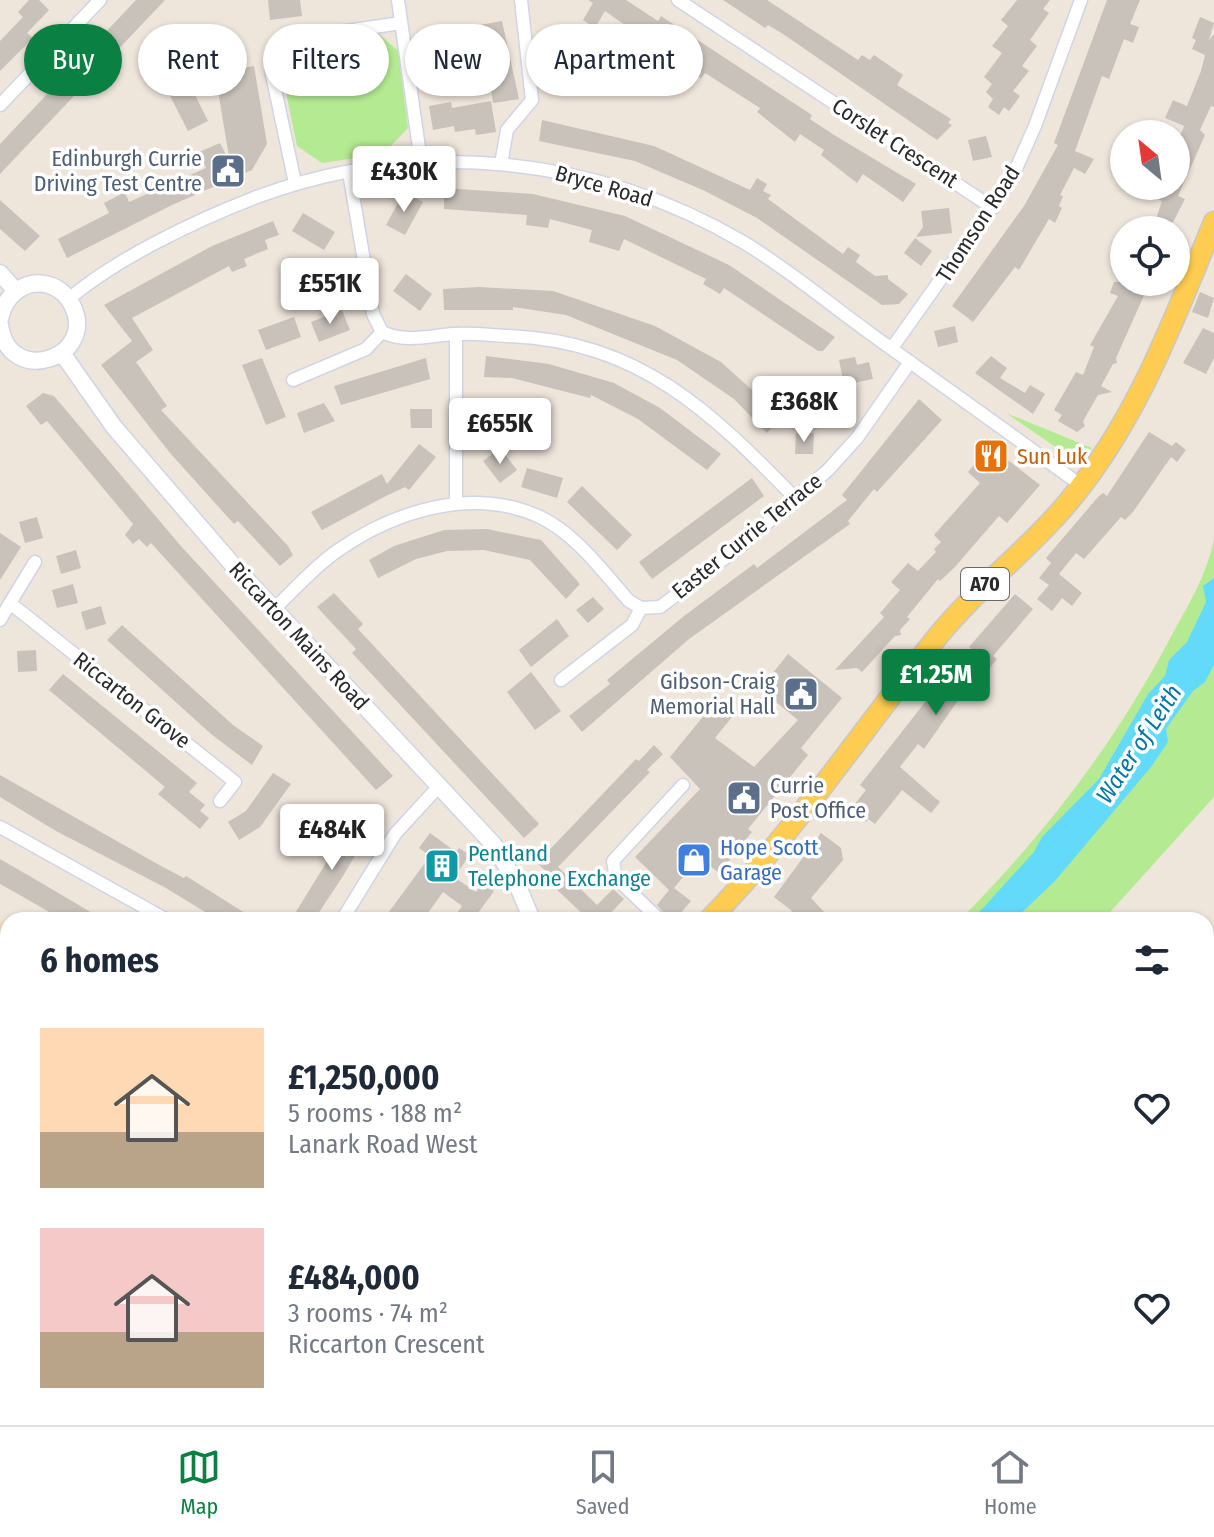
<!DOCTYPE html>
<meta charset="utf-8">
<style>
body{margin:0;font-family:"Fira Sans Condensed",sans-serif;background:#f2f2f3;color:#1f2937;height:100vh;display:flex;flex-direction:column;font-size:30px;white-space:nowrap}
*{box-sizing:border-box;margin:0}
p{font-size:26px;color:#747a83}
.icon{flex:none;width:44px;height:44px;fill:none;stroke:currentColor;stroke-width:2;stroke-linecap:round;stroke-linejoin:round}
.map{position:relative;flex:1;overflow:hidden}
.side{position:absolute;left:0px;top:912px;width:1214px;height:514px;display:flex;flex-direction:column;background:#fff;border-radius:24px 24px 0 0;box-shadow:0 2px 6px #0004}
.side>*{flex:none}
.top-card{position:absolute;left:24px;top:24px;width:800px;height:72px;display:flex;gap:16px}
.needle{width:52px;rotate:331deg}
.controls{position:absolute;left:1110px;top:120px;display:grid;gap:16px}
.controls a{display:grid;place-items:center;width:80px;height:80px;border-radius:50%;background:#fff;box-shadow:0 2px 6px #0004;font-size:40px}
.price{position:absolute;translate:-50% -68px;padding:0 18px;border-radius:8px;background:#fff;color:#222;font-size:26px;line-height:52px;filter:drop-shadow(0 2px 4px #0008)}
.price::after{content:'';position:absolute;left:50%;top:48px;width:24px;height:18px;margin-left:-12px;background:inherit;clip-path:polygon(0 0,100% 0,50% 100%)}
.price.selected{background:#0b8043;color:#fff}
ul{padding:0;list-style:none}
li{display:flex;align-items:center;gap:24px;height:200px;padding:0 40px}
li span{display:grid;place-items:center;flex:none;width:224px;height:160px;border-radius:0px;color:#555}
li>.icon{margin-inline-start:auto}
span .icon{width:96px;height:96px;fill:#fffc;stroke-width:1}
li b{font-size:34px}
h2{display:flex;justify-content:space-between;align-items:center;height:96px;padding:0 40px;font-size:34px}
.tag{padding:0 28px;border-radius:36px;background:#fff;box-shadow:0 2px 6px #0004;font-size:28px;line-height:72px}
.tag.selected{background:#0b8043;color:#fff}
.menu{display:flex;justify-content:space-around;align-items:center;height:112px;border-top:2px solid #e0e1e3;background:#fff;font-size:22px;color:#747a83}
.menu a{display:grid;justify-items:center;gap:4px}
.menu .selected{color:#0b8043}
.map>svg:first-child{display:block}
.education{fill:#f1e2c9}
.green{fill:#b4ea92}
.cemetery{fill:#c7d9b1}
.water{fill:#64dafa}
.building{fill:#c9c2bb}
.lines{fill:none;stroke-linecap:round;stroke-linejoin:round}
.minor-casing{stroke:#d0d5e5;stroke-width:15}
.tertiary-casing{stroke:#d0d5e5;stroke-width:19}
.primary-casing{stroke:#c8c8c8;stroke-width:23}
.minor{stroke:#fff;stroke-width:12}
.tertiary{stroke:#fff;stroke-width:16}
.primary{stroke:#fdcc50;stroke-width:20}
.labels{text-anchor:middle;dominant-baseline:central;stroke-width:7;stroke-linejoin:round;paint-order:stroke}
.shield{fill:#fff;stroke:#6a6a6a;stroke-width:2}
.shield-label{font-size:20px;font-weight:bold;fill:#2a2a2a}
.street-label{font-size:22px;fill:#2a2a2a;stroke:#fff}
.service-label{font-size:22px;fill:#4e5e75;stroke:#fff;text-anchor:end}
.food-label{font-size:22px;fill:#c56008;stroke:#fff;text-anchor:start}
.shop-label{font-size:22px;fill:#366cbe;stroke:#fff;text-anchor:start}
.culture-label{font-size:22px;fill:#0d838f;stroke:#fff;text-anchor:start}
.water-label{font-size:24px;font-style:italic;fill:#0177a8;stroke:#fff}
</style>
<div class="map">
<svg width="1214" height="1425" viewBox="0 0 1214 1425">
<rect width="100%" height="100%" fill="#eee5db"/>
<path class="education" d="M0,919l8,5v297l-8,-4z"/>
<g class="green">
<path d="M379,34l19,17 10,77 -25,26 -61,9 -25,-17 -15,-73 4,-16 12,-8z"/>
<path d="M1006,413l86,35 -11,11h-8z"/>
<path d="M1214,539v258l-111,123h-143c86,-87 156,-178 213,-287 17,-31 34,-59 41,-94z"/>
<path d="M8,1013v208l-8,-4v-193z"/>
<path d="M419,1418h167l-3,7h-171z"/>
</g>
<path class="cemetery" d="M785,1418h396l15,7h-397z"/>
<path class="water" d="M1214,578v87l-9,17 -12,9 -27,38 2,13 -17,25 -96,114 -41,39h-42l62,-68 8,-15 57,-58 49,-85 17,-18 4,-16 18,-18 19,-40 -3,-16z"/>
<g class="building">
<path d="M29,0h10l10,10 -22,23 6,5 -33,33v-30l23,-24 -5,-5z"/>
<path d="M136,0h29l-165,174v-30z"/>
<path d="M268,0h32l2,16 -32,4z"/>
<path d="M588,0h38l32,21 3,-5 151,99 -2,4 24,16 82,49 -13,18 -40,-28 -6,9 -36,-28 3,-5 -24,-16 -5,8 -38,-30 3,-4 -55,-35 -4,5 -23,-15 4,-6 -23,-15 -9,14 -24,-17 6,-9 -27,-19 -10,17 -12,-8 10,-17z"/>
<path d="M723,0h44l91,60 4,-5 8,5 4,-5 29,20 -6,10 54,34 -3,4 4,2 -15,15 -154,-106 -15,-9 -3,3z"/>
<path d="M1017,0h33l-7,9 6,4 -19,27 7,6 -15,20 7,5 -16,20 7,5 -11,15 -5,-4 -5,8 -11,-8 5,-8 -7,-7 6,-8 -8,-7 18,-24 -10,-7 16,-20 -7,-6z"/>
<path d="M1107,0h33l-10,24 9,3 -6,16 -9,-4 -15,40 -7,-3 -14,39 -13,36 19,8 -9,15 -11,-6 -14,27 3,1 -4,10 3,2 -7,15 -6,-4 -30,51 -4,-3 -42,55 -21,-16 72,-100 34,-61 -4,-2z"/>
<path d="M1200,17l14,6 -5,17 5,-6v73l-3,-1 -11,24 5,5 -27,61 7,3 -15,29 -15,-6 7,-21 -36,-15h50v-40l8,-20 -19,-8 8,-18 14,6 14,-35 4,-16 -13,-6 4,-9 -4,-2z"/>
<path d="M502,21l17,78 -26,4 -6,-39 -6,1 -7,-39z"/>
<path d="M254,66l13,78 -15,26 -80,35 -105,53 -9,-19 51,-26 -5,-10 21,-11 4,10 77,-34 -7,-16 21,-9 10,20 -15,-90z"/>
<path d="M184,73l24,48 -20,10 -24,-47z"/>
<path d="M491,101l5,31 -20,3 -1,-6 -20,3 -1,-6 -21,4 -4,-24 22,-4 1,6z"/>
<path d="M542,120l112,26 96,44 7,-12 10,6 -4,7 8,4 -3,4 75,55 5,-7 12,8 -4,7 19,14 13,-1v4l20,15 -9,10 -17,1 -125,-87 -52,-27 -70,-30 -96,-20z"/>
<path d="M986,136l6,21 -19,4 -5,-21z"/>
<path d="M444,188l89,6 92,22 104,49 106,72 -12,14h-5l-94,-63 -4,6 -17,-10 3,-5 -82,-40 -5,12 -30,-9 3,-12 -42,-11 -2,9 -22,-3 1,-10 -83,-6z"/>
<path d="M404,192l19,10 -18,33 -19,-10z"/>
<path d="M0,200l40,36 -15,15 -25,-22z"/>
<path d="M949,208l3,25 -36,4 7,-10 -2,-16z"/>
<path d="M303,213l32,19 -11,18 -32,-19z"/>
<path d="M273,221l6,14 -14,5 3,9 -24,10 3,7 -15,6 -3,-6 -97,52 21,32 -17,12 31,44 -6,4 127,136 5,9 -13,11 -42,-45 -4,3 -64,-71 -69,-88 31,-24 -28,-36 108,-59z"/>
<path d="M915,238l17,13 -11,15 -17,-13z"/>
<path d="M345,261l3,18 -25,5 -3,-19z"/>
<path d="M406,274l26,20 -12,17 -27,-20z"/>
<path d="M1114,282h36l-34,76 1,5 -4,1 -12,22 11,6 -14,3 -15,26 2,5 -8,6 -19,-11 4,-6 -8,-5 22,-38 7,3 11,-28 -4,-2 28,-49 -8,-3z"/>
<path d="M479,287l74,4 102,35 66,36 61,55 -15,16 -33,-34 -57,-39 -111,-45 -53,-8v3h-69l-1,-21z"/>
<path d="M1200,292l14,6 -6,20 -16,-6z"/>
<path d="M342,310l8,20 -31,12 -8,-20z"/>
<path d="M294,317l7,20 -35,13 -8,-20z"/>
<path d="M955,326l3,16 -20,5 -4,-16z"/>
<path d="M1203,328l11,5v25l-8,16 -23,-11z"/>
<path d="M486,356l63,8 65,19 46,25 61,46 -14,16 -69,-51 -47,-24 -1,3 -78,-20 -28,-1z"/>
<path d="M991,356l16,12 -7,10 25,15 5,-8 15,9 -12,20 -58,-41z"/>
<path d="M855,357l2,8 12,-3 4,17 -29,6 -5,-25z"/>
<path d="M262,358l24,59 -20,8 -24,-60z"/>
<path d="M426,358l4,21 -89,26 -7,-19z"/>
<path d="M43,393l11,3 126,149 213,231 -17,14 -225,-247 -4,4 -8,-8 -6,5 -8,-9 8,-11 -86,-103 -6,4 -15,-19z"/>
<path d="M832,397l17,13 -11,13 -17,-13z"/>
<path d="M919,399l23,21 -65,72 -3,-3 -26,32 2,3 -161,115 -107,93 -13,-16 41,-32 -3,-4 77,-64 70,-52 3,4 90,-68 -5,-5z"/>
<path d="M324,403l11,18 -31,12 -7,-20z"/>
<path d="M410,409h22v19h-21z"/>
<rect x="482" y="411" width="20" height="17"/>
<path d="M1149,432l23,14 4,-4 10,8 -9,12 -6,-5 -38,55 -8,8 -4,-3 -37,42 -8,-6 -17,21 23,19 -10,13 -10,-8 -10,13 -15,-12 12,-14 -10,-7 12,-15 -5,-5 52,-61 5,-4 4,3z"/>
<path d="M796,433h18l-1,21h-18z"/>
<path d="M419,444l17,13 -27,33 -4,-3 -19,9 -64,34 -11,-18 71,-38 5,10z"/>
<path d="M990,446l50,39 -33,38 -8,-7 -45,52 -14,13 -2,-2 -31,38 3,2 -10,11 1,5 -6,1 -33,36 -5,-4 -22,2 49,-53 -4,-4 20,-23 -9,-8 17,-19 10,8 18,-19 -2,-3 7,-7 -7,-7 46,-52 -12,-11z"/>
<path d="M500,448l17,22 -17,13 -17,-22z"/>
<path d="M527,468l36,10 -6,20 -36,-11z"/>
<path d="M752,478l12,18 -112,83 -13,-17z"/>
<path d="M582,486l50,49 -15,15 -50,-48z"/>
<path d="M37,517l6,21 -18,5 -6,-21z"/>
<path d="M487,529l54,11 39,44 -14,15 -36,-39 -46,-10 -37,1 -31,8 -38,19 -9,-18 25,-14 50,-16z"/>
<path d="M0,533l21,14 -21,33z"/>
<path d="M76,550l5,18 -20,6 -5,-18z"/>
<path d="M73,584l5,19 -21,5 -5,-18z"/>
<path d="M334,593l29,31 -5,5 181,195 -15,14 -172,-185 4,-4 -39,-42z"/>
<path d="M1015,594l18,15 -40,47 4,3 -13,16 4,3 -18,21 -5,-4 -6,4 -35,50 -6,-5 -18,23 40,35 -9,11 -29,-23 -27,34 -7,-5 -2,3 -16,-12 16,-20 -6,-5 81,-103v-5l16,-18 19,-6 -7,-6z"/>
<path d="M593,597l11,12 -16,14 -12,-13z"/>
<path d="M101,606l5,18 -20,6 -5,-18z"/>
<path d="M557,619l12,17 -38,31 -12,-17z"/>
<path d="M122,625l111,100 30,21 -11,19 -41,-31 -104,-94z"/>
<path d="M36,650l1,21 -19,1 -1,-21z"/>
<path d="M788,654l54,44 -41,50 7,7 -60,74 4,3 -33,41 -20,-15 -25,30 17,13 -16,19h-5l-13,-15 12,-15 -34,-33 65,-68 -30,-32 49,-60 18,14 -22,27 39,29 44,-47 -38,-31z"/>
<path d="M531,672l30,39 -26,19 -28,-38z"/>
<path d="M63,674l134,109 -8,9 16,13 -5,6 9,7 -9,11 -42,-35 7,-7 -116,-97z"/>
<path d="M654,745l9,9 -16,16 3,2 -92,95 39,38 16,-16 11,10 -20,21h-15l-36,-34 -6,-7 3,-4 -13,-12 99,-104 3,2z"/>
<path d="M273,773l18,11 -31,43 -21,13 -11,-18 18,-11z"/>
<path d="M0,775l161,91 23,12 2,-2 70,44h-38l-52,-32 -110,-57 -56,-34z"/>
<path d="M353,819l17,11 -27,46 -29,44h-23z"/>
<path d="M430,833l26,19 3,-4 11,7 -16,22 22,15 7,-9 11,8 -16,22 10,7h-36l10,-14 -19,-14 -20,28h-40l47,-64 -11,-8z"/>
<path d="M821,833l20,15 2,12 -32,38 14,15 -7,7h-35l9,-9 -18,-14z"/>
<path d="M0,859l38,22 66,39h-41l-45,-26 -18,-10z"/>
</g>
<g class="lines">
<defs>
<g id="minor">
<path d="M398,0l23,162"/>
<path d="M678,0l315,208"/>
<path d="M0,105l100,-105"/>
<path d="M501,164l6,-34 25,-30 -11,-100"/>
<path d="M349,172l24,142 9,18"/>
<path d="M295,183l-23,-108c-1,-19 3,-26 20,-36l109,-16"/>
<path d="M69,299c46,-40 128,-79 185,-101 161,-61 341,-43 489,44 45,27 85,61 128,92 70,50 141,101 211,152"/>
<path d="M456,334v168"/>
<path d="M892,348l119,-168 24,-54 46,-126"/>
<path d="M293,380l73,-31 16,-17c23,11 46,4 71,2 19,-1 37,1 55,2 132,5 203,76 289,164"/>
<path d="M10,603l25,-41"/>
<path d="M274,609c20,-19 40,-42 63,-58 57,-40 136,-65 203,-34 36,17 63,55 89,84l12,7"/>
<path d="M0,620l10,-17 225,179 -15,19"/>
<path d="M561,680l71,-55 9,-17 19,-1 77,-58 91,-79 29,-32 53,-76"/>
<path d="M0,827l167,93"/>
<path d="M342,920l53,-86 44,-48"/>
<path d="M660,920l-44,-42 -3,-17 70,-76"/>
<path d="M758,1418l15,7"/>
<path d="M34,1425l3,-7"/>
</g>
<g id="tertiary">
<path d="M0,273l16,18"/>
<path d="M0,319c4,-23 25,-41 49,-34 10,3 19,11 23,20 27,52 -63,84 -72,20"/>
<path d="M62,353l52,74 118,137 262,281 23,39 15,36"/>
<path d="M0,1239l8,5"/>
</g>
<g id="primary">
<path d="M709,920c85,-87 153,-190 229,-284 39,-48 88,-84 127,-130 71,-83 108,-184 149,-284"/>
<path d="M283,1425l3,-7"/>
</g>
</defs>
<use href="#minor" class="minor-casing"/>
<use href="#tertiary" class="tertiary-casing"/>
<use href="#primary" class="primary-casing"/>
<use href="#minor" class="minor"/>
<use href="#tertiary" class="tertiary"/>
<use href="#primary" class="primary"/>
</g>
<defs>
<symbol id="civic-square" viewBox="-11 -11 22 22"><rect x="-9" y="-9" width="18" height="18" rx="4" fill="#5c6f8a" stroke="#fff"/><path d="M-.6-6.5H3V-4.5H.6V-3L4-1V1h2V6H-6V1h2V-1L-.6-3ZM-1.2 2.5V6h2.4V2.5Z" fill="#fff"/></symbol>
<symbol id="restaurant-square" viewBox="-11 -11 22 22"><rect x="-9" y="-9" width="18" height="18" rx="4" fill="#e8710a" stroke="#fff"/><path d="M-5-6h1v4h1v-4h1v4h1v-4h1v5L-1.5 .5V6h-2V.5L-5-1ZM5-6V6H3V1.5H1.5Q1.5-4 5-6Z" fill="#fff"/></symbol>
<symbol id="shop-square" viewBox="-11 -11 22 22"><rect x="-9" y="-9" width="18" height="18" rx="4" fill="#3f7fe0" stroke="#fff"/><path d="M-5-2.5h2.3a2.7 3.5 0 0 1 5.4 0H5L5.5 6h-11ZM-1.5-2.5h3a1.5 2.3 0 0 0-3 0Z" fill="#fff"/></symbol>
<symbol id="building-square" viewBox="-11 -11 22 22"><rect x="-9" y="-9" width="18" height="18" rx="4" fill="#0f9aa8" stroke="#fff"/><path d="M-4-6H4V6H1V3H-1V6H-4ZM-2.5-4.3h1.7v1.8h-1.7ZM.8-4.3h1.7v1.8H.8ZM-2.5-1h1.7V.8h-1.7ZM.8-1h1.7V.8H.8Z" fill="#fff"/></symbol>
</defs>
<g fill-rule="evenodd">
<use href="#civic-square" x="208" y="151" width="40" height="40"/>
<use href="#restaurant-square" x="971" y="436" width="40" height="40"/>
<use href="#civic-square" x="781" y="674" width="40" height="40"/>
<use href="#civic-square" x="724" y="778" width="40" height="40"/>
<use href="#shop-square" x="674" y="840" width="40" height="40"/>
<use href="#building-square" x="422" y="846" width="40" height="40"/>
</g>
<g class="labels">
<rect class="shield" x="961" y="568" width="48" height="32" rx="6"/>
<g class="shield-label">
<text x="985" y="584">A70</text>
</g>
<g class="street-label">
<text transform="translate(895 143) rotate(33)">Corslet Crescent</text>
<text transform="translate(604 186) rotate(16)">Bryce Road</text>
<text transform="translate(978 224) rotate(-57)">Thomson Road</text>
<text transform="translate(747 536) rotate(-39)">Easter Currie Terrace</text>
<text transform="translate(299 636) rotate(47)">Riccarton Mains Road</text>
<text transform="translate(132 700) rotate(38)">Riccarton Grove</text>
</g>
<g class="service-label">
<text x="202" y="158">Edinburgh Currie<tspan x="202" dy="25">Driving Test Centre</tspan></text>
<text x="775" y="681">Gibson-Craig<tspan x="775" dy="25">Memorial Hall</tspan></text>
<text x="770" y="785" text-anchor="start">Currie<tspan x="770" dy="25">Post Office</tspan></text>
</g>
<g class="food-label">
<text x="1017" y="456">Sun Luk</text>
</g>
<g class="shop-label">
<text x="720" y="847">Hope Scott<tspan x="720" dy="25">Garage</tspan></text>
</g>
<g class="culture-label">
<text x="468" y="853">Pentland<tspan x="468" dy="25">Telephone Exchange</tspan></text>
</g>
<g class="water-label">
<text transform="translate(1139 744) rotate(-57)">Water of Leith</text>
</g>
</g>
</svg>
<div class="controls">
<a><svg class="needle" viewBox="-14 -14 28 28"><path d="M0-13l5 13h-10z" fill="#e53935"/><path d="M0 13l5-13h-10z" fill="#747a83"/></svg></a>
<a><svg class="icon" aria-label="locate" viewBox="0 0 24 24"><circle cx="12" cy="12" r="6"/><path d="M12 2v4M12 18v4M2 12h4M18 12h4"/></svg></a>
</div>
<b class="price" style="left:404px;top:214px">£430K</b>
<b class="price" style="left:330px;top:326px">£551K</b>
<b class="price" style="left:804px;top:444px">£368K</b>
<b class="price" style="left:500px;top:466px">£655K</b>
<b class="price selected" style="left:936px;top:717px">£1.25M</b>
<b class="price" style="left:332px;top:872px">£484K</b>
<div class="top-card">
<a class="tag selected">Buy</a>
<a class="tag">Rent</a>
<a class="tag">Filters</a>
<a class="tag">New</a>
<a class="tag">Apartment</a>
</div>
<section class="side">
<h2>6 homes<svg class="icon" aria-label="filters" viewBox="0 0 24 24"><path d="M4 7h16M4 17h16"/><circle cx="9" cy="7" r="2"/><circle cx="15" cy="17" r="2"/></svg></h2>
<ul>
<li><span style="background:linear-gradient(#ffd9b3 65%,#b9a48a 0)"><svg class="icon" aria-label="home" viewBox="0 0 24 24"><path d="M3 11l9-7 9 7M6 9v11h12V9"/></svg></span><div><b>£1,250,000</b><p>5 rooms · 188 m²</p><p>Lanark Road West</p></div><svg class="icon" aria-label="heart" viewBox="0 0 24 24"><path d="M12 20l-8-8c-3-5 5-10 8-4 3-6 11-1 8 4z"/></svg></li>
<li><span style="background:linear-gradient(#f6c9c9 65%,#b9a48a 0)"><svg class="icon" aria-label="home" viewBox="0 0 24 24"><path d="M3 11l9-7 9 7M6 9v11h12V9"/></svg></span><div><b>£484,000</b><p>3 rooms · 74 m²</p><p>Riccarton Crescent</p></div><svg class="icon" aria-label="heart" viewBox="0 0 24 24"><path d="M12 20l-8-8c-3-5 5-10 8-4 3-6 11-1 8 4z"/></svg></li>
</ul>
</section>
</div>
<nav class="menu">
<a class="selected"><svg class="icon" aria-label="map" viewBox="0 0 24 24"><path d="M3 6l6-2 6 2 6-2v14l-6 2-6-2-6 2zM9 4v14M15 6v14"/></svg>Map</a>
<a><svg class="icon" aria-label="saved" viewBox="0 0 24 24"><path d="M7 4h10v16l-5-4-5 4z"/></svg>Saved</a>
<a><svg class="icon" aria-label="home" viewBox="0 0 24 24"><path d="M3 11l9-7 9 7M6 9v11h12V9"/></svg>Home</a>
</nav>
